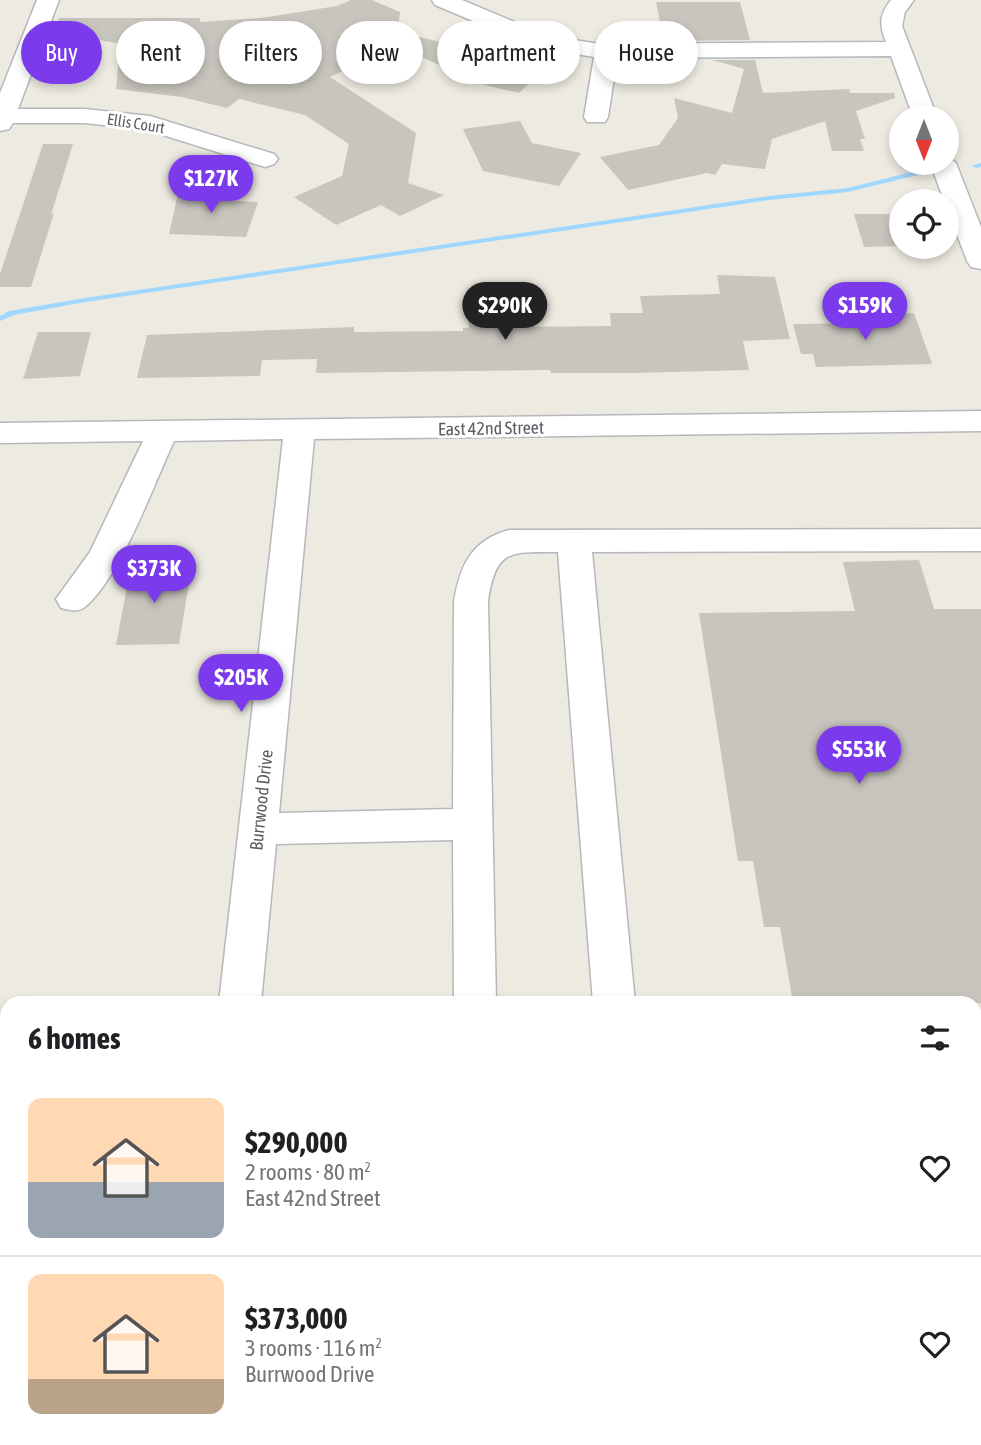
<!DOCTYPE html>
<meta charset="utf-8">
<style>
body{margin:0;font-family:"Asap Condensed",sans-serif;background:#f2f2f2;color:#202124;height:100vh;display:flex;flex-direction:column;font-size:26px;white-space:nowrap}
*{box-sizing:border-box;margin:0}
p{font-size:23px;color:#757577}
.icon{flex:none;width:38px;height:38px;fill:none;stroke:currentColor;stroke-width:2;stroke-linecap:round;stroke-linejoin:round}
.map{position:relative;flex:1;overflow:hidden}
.sheet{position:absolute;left:0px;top:996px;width:982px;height:450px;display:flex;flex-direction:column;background:#fff;border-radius:21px 21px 0 0;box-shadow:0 4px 10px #0003}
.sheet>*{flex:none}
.guide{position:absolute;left:21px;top:21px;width:940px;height:63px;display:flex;gap:14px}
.needle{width:46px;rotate:180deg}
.tools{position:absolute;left:889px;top:105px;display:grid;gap:14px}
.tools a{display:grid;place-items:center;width:70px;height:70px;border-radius:50%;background:#fff;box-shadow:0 4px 10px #0003;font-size:35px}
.price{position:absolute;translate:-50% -60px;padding:0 16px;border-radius:24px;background:#7c3aed;color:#fff;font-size:23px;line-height:46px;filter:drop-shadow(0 2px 4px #0008)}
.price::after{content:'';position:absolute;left:50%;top:42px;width:21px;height:16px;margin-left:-10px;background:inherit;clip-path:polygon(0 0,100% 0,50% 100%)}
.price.selected{background:#222;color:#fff}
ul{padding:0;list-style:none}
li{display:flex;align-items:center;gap:21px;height:175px;padding:0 28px}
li+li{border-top:2px solid #e0e0e0}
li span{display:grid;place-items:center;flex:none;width:196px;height:140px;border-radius:14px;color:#555}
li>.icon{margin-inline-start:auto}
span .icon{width:84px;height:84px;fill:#fffc;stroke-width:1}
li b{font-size:30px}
h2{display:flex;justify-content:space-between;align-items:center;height:84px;padding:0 28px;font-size:30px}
.pill{padding:0 24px;border-radius:32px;background:#fff;box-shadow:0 4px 10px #0003;font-size:24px;line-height:63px}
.pill.selected{background:#7c3aed;color:#fff}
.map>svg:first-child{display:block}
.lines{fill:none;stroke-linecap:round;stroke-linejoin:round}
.stream{fill:#9fd7ff;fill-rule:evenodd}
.building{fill:#c8c5be}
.minor-casing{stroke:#b4b8bc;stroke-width:3}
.minor{fill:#fff;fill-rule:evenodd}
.labels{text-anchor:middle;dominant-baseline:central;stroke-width:6;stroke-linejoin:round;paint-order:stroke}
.far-street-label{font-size:16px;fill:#5a5e63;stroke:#fff}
.street-label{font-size:18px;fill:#5a5e63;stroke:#fff}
</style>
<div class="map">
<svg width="981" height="1445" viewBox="0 0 981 1445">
<rect width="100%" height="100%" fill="#edeae1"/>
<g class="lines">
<g class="stream">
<path d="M981,163v4l-5,1 -4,-2z"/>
<path d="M919,170h3v4l-74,18 -79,8 -684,102 -71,13 -14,6v-5l9,-5 76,-13 684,-102 79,-8z"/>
</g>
</g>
<g class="building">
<path d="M351,0h21l28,12 -2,20 107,25 35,16 -21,20 -34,-8 -89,-39 -66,31 86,56 -8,50 36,12 -44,21 -19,-11 -45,20 -42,-28 48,-21 7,-32 -44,-29 -66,-16 -12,9 -45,-11 -66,-8 4,-45 -63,-12 2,-14h141v4l61,-4 76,-12z"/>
<path d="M656,2h84l10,38 -86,1z"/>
<path d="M712,60h43l8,33 86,-4 1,4h44l1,5 -39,13 9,28h-5l4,12h-32l-7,-30 -53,18 -7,30 -43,-5 -7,11 -8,-2 -79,17 -28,-33 59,-12 19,-27 -4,-20 58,15 12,-44z"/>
<path d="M520,121l12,22 49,10 -22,33 -76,-15 -20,-42z"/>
<path d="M43,144h30l-22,71 3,-2 -23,74h-31v-13z"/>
<path d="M180,185l41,15 37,2 -12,35 -77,-3z"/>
<path d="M854,214h35l11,32 -36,1z"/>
<path d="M717,275l58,2 15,62 -47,2 6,29 -116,3h-82l-1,-3 -234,3 1,-14 -55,1 -2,16 -123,2 10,-43 207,-8v5l109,-1v-3h6l-1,-12h52v11l91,-1 -1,-13h33l-3,-17 80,-2z"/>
<path d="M914,313l18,51 -116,3 -3,-13h-12l-8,-30 84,-1 -3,-8z"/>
<path d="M38,332h53l-11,44 -57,3z"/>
<path d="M919,560l15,49h47v394h-188l-13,-76h-16l-11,-66h-15l-39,-248 156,-2 -12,-49z"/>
<path d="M131,565h61l-13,79 -63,1z"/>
</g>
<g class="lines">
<defs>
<g id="minor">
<path d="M37,0h22l-41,109h67l65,7 124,38 4,5 -4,5 -9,3 -118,-37 -62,-7h-72l-4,6 -9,2v-38z"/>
<path d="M432,0h30l86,36 52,8 286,-2c-7,-17 -7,-27 5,-42h23l-9,12 -3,14 35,91h-24l-22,-61 -274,2 -9,59 -3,5h-18l-3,-5 10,-60 -59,-10 -100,-42z"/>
<path d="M947,156l9,7 25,64v42l-10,-2 -4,-6 -37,-98h17z"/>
<path d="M981,411v20l-667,8 -35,374 174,-4 1,-208c6,-36 18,-61 55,-71l472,-1v22l-389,1 43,451h-42l-35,-451c-47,0 -62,-4 -70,49l8,402h-42l-1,-163 -177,4 -15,159h-42l64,-564 -109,2c-20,43 -53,135 -88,165 -7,7 -17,4 -25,2l-5,-9 34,-47 53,-111 -143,2v-20z"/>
<rect x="975" y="1090" width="6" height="40"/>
<rect x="168" y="1438" width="52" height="7"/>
</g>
</defs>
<use href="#minor" class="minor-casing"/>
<use href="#minor" class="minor"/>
</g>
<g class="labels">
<g class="far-street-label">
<text transform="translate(136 123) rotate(9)">Ellis Court</text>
</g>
<g class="street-label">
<text transform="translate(491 428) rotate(-1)">East 42nd Street</text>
<text transform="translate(261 800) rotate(-84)">Burrwood Drive</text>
</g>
</g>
</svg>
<div class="tools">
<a><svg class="needle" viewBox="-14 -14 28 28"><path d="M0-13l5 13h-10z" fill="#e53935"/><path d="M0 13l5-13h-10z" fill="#757577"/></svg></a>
<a><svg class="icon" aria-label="locate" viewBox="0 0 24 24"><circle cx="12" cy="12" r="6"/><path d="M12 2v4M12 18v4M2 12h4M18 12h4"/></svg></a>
</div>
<b class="price" style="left:211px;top:215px">$127K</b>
<b class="price selected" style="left:505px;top:342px">$290K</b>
<b class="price" style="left:865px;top:342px">$159K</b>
<b class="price" style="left:154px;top:605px">$373K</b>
<b class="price" style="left:241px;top:714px">$205K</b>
<b class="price" style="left:859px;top:786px">$553K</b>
<div class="guide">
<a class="pill selected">Buy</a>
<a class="pill">Rent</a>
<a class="pill">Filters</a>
<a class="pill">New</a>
<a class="pill">Apartment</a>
<a class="pill">House</a>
</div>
<section class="sheet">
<h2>6 homes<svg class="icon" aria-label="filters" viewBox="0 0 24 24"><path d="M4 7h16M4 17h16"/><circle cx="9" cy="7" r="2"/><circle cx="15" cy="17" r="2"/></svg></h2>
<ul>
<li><span style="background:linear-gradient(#ffd9b3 60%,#9aa5b1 0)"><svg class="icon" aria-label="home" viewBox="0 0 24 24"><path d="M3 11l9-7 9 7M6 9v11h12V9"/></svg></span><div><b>$290,000</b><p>2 rooms · 80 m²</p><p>East 42nd Street</p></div><svg class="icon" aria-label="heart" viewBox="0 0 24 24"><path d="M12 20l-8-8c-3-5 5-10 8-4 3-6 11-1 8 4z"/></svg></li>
<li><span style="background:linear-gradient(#ffd9b3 75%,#b9a48a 0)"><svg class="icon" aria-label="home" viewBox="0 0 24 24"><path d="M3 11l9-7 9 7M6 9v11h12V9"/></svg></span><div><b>$373,000</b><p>3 rooms · 116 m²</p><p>Burrwood Drive</p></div><svg class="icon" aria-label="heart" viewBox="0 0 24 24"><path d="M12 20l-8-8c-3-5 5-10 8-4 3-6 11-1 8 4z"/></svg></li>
</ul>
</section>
</div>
